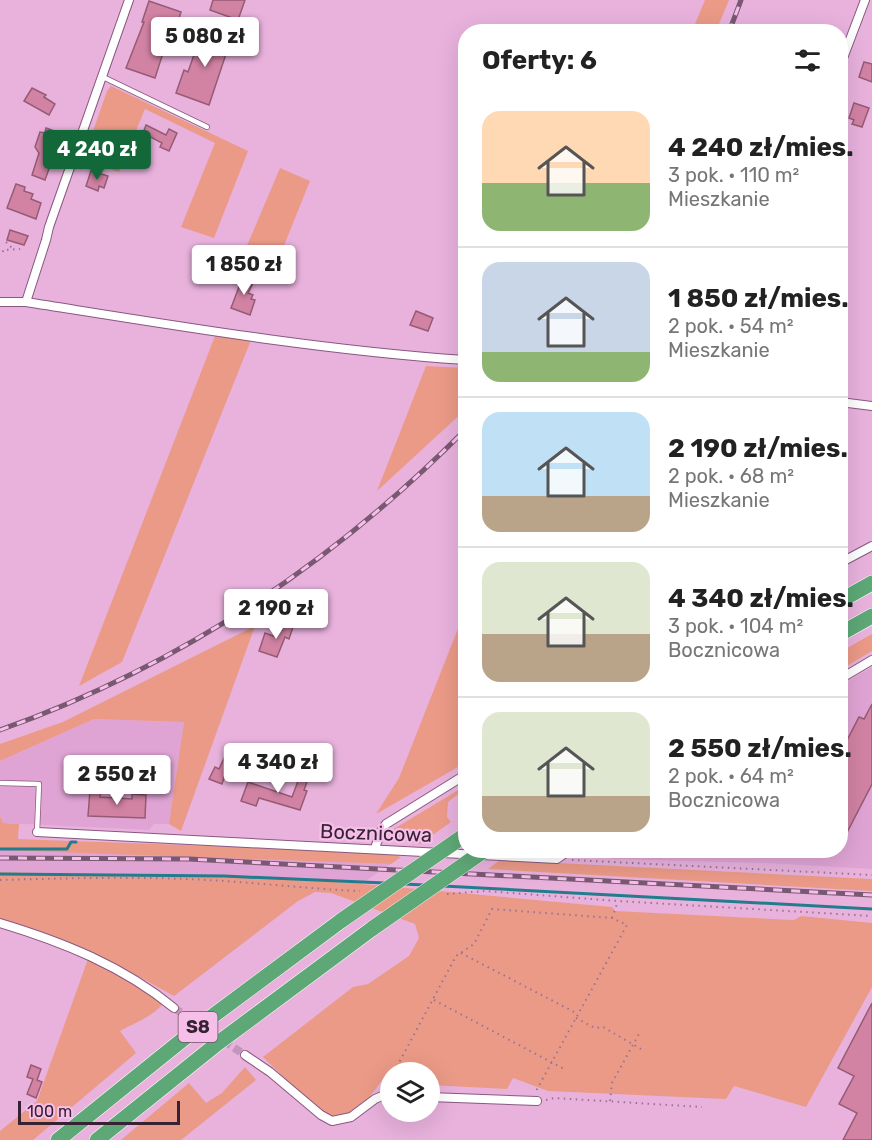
<!DOCTYPE html>
<html lang="pl">
<meta charset="utf-8">
<style>
body{margin:0;font-family:Rubik,sans-serif;background:#f2f2f2;color:#222;height:100vh;display:flex;flex-direction:column;font-size:22px;white-space:nowrap}
*{box-sizing:border-box;margin:0}
p{font-size:20px;color:#767676}
.icon{flex:none;width:33px;height:33px;fill:none;stroke:currentColor;stroke-width:2;stroke-linecap:round;stroke-linejoin:round}
.map{position:relative;flex:1;overflow:hidden}
.sheet{position:absolute;left:458px;top:24px;width:390px;height:834px;display:flex;flex-direction:column;background:#fff;border-radius:24px;box-shadow:0 6px 24px #0002}
.sheet>*{flex:none}
.controls{position:absolute;left:380px;top:1062px;display:grid;gap:12px}
.controls a{display:grid;place-items:center;width:60px;height:60px;border-radius:50%;background:#fff;box-shadow:0 6px 24px #0002;font-size:30px}
.scale{position:absolute;left:18px;bottom:15px;width:162px;box-sizing:border-box;padding-left:6px;border:3px solid #362232;border-top:0;font-size:16px;line-height:21px;white-space:nowrap;color:#362232;-webkit-text-stroke:4px #f6bfea;paint-order:stroke}
.price{position:absolute;translate:-50% -51px;padding:0 14px;border-radius:6px;background:#fff;color:#222;font-size:20px;line-height:39px;filter:drop-shadow(0 2px 3px #0008)}
.price::after{content:'';position:absolute;left:50%;top:36px;width:18px;height:14px;margin-left:-9px;background:inherit;clip-path:polygon(0 0,100% 0,50% 100%)}
.price.current{background:#13683a;color:#fff}
ul{padding:0;list-style:none}
li{display:flex;align-items:center;gap:18px;height:150px;padding:0 24px}
li+li{border-top:2px solid #e0e0e0}
li span{display:grid;place-items:center;flex:none;width:168px;height:120px;border-radius:18px;color:#555}
li>.icon{margin-inline-start:auto}
span .icon{width:72px;height:72px;fill:#fffc;stroke-width:1}
li b{font-size:26px}
h2{display:flex;justify-content:space-between;align-items:center;height:72px;padding:0 24px;font-size:26px}
.map>svg:first-child{display:block}
.built{fill:#e0a4d4}
.green{fill:#eb9a87}
.lines{fill:none;stroke-linecap:round;stroke-linejoin:round}
.stream{stroke:#237c8d;stroke-width:3}
.building{fill:#d283a4;stroke:#965b74;stroke-width:1.5}
.street-tunnel{stroke:#c495bb;stroke-width:8;stroke-dasharray:8 4;stroke-linecap:butt}
.lane-casing{stroke:#88587f;stroke-width:6}
.street-casing{stroke:#88587f;stroke-width:10}
.highway-casing{stroke:#fff;stroke-width:16}
.path{stroke:#9a7392;stroke-width:2;stroke-dasharray:1.5 4.5;stroke-linecap:butt}
.lane{stroke:#fff;stroke-width:4.5}
.street{stroke:#fff;stroke-width:8}
.highway{stroke:#5ea877;stroke-width:15}
.rail-casing{stroke:#795872;stroke-width:5}
.rail{stroke:#f6bfea;stroke-width:3;stroke-dasharray:9;stroke-linecap:butt}
.highway-bridge-casing{stroke:#fff;stroke-width:16;stroke-linecap:butt}
.highway-bridge{stroke:#5ea877;stroke-width:15}
.labels{text-anchor:middle;dominant-baseline:central;stroke-width:4.5;stroke-linejoin:round;paint-order:stroke}
.shield{fill:#f6bfea;stroke:#705169;stroke-width:1.5}
.shield-label{font-size:18px;font-weight:bold;fill:#362232}
.street-label{font-size:20px;fill:#362232;stroke:#f6bfea}
</style>
<div class="map">
<svg width="872" height="1140" viewBox="0 0 872 1140">
<rect width="100%" height="100%" fill="#e8b2dd"/>
<g class="built">
<path d="M872,667v202l-104,-6 -154,-4 -14,-2 -8,-4 -1,-2 249,-1v-164z"/>
<path d="M94,719l90,3 -15,102h-15l-5,6 -146,-7 -3,-7v-55z"/>
<path d="M0,850l88,2 303,12 -30,20 -64,-6 -297,-6z"/>
</g>
<g class="green">
<path d="M705,0h24l-13,31h-24z"/>
<path d="M111,86l137,65 -34,87 -33,-11 34,-84 -70,-34 -26,63 -36,-12 24,-69z"/>
<path d="M280,168l30,13 -31,77 -33,-10z"/>
<path d="M215,336l36,4 -129,322 -43,24z"/>
<path d="M426,366l39,2v42l-88,81z"/>
<path d="M465,611v152l-89,51 23,-36z"/>
<path d="M255,626l-74,205 -12,-7 15,-102 -90,-3 -94,42v-17l63,-22z"/>
<path d="M872,634v17l-32,19v-18z"/>
<path d="M465,786v3l-17,13 -1,15 4,5 -31,22 -19,-4 -8,-5 -1,-5z"/>
<path d="M0,816l3,7 16,1 -1,15c95,4 189,6 283,11 33,2 69,-2 100,7l-10,7 -391,-14z"/>
<path d="M500,860l372,19v12l-384,-22z"/>
<path d="M0,872l297,6 315,29 3,4 179,9 7,-4 71,7v64l-66,120 -72,-21 -8,13 -178,-8 -35,-13 -6,11 -78,-4v-13h-39v8l-6,-3c-10,15 -22,32 -40,38 -3,1 -11,1 -14,0 -18,-7 -52,-44 -67,-58l90,-70 15,-3 41,-28 10,-18 -4,-14 -84,-31 -16,-1 -17,9 -124,95c-55,-31 -113,-62 -174,-77z"/>
<path d="M88,959l45,23 30,22c-13,14 -27,18 -43,27l16,22 -103,87h-33v-9l37,-30z"/>
<path d="M245,1067l11,13 -75,60h-60l68,-57 17,20 16,-10z"/>
</g>
<g class="lines">
<g class="stream">
<path d="M0,849h67l4,-7h5"/>
<path d="M0,874l224,2 161,7"/>
<path d="M404,884l20,1"/>
<path d="M443,886l429,23"/>
</g>
</g>
<g class="building">
<path d="M213,0h32l-7,20 -28,-10z"/>
<path d="M149,1l32,11 -8,25 -9,-3 -6,17 5,2 -8,25 -29,-10 18,-46h-2z"/>
<path d="M203,29l28,10 -22,66 -33,-12 8,-23 4,2z"/>
<path d="M864,62l8,2v18l-13,-5z"/>
<path d="M32,88l14,7 -2,2 11,7 -6,11 -25,-14z"/>
<path d="M854,103l15,5 -7,19 -10,-3 2,-4 -5,-2z"/>
<path d="M146,125l20,10 3,-6 8,4 -8,18 -9,-4 2,-4 -19,-10z"/>
<path d="M46,128l11,4 -2,5 5,1 -15,42 -13,-5 7,-22 -4,-6 5,-15 5,1z"/>
<path d="M91,171l17,5 -4,12 -5,-2 -1,5 -12,-5z"/>
<path d="M16,184l9,3 -1,4 9,3 -2,5 10,4 -5,16 -29,-11z"/>
<path d="M10,230l18,6 -4,9 -17,-5z"/>
<path d="M245,271l8,3 -3,7 3,2 -5,10 5,2 -2,4 4,1 -5,15 -19,-7z"/>
<path d="M416,311l17,7 -5,13 -18,-6z"/>
<path d="M285,621l9,3 -5,15 -4,-2 -8,20 -18,-6 6,-18 11,4 3,-9 3,2z"/>
<path d="M872,704v80l-32,62v-92l19,-37 5,2z"/>
<path d="M263,752l17,7 2,-6 15,6 -4,10 -15,-6 -2,6 -5,-2 -2,5 -10,-4z"/>
<path d="M226,754v18l-4,12 -13,-5 6,-12 4,2z"/>
<path d="M303,768l8,3 -7,19 3,1 -7,19 -41,-12 -3,8 -15,-5 7,-19 44,15z"/>
<path d="M90,790l11,1 -1,6 32,2v-5l14,1 -1,23 -57,-2z"/>
<path d="M872,1003v137h-29l14,-27 -18,-9 15,-28 -16,-8z"/>
<path d="M31,1065l10,4 -4,11 5,2 -6,16 -9,-4 6,-15 -6,-2z"/>
</g>
<g class="lines">
<path class="street-tunnel" d="M174,1008l71,47"/>
<defs>
<g id="lane">
<path d="M103,77l104,50"/>
<path d="M0,783l39,1 -2,48"/>
</g>
<g id="street">
<path d="M840,66l25,-66"/>
<path d="M0,302h26c146,23 292,48 439,58"/>
<path d="M26,302l20,-62 3,-13 80,-227"/>
<path d="M840,402l32,4"/>
<path d="M840,563l32,-17"/>
<path d="M840,679l32,-19"/>
<path d="M37,832l520,27 13,-9"/>
<path d="M375,848l6,-17 5,-7 79,-49"/>
<path d="M0,923c63,19 123,43 174,85"/>
<path d="M245,1055l25,17 51,43 11,6 19,-4 24,-18 7,-3h8"/>
<path d="M429,1097l108,4"/>
</g>
<g id="highway">
<path d="M840,601l32,-18"/>
<path d="M840,634l32,-18"/>
<path d="M58,1140l144,-116 140,-104"/>
<path d="M97,1140l121,-97 155,-115"/>
</g>
</defs>
<use href="#lane" class="lane-casing"/>
<use href="#street" class="street-casing"/>
<use href="#highway" class="highway-casing"/>
<g class="path">
<path d="M6,242l8,8"/>
<path d="M3,252v-2l17,-1"/>
<path d="M572,860l300,15"/>
<path d="M0,880c74,-2 149,-4 224,1 45,3 90,8 136,10"/>
<path d="M447,894l38,-3 133,10 254,15"/>
<path d="M612,918l6,-17"/>
<path d="M461,953l117,61"/>
<path d="M434,1000l132,70"/>
<path d="M576,1018l19,10 8,-1 38,22"/>
<path d="M394,1072l62,-116 18,-12 18,-35 120,9 15,7 -91,166"/>
<path d="M386,1088l4,-7"/>
<path d="M546,1100l8,-2 148,9"/>
<path d="M610,1101l2,-18 28,-51"/>
</g>
<use href="#lane" class="lane"/>
<use href="#street" class="street"/>
<use href="#highway" class="highway"/>
<defs>
<g id="rail">
<path d="M729,32l12,-32"/>
<path d="M0,730c177,-63 333,-167 465,-300"/>
<path d="M0,858l189,1 683,36"/>
</g>
</defs>
<use href="#rail" class="rail-casing"/>
<use href="#rail" class="rail"/>
<defs>
<g id="highway-bridge">
<path d="M342,920l123,-85"/>
<path d="M373,928l112,-78"/>
</g>
</defs>
<use href="#highway-bridge" class="highway-bridge-casing"/>
<use href="#highway-bridge" class="highway-bridge"/>
</g>
<g class="labels">
<rect class="shield" x="178.5" y="1012" width="39" height="30" rx="4.5"/>
<g class="shield-label">
<text x="198" y="1027">S8</text>
</g>
<g class="street-label">
<text transform="translate(376 833) rotate(2)">Bocznicowa</text>
</g>
</g>
</svg>
<div class="controls">
<a><svg class="icon" aria-label="layers" viewBox="0 0 24 24"><path d="M12 4l9 5-9 5-9-5zM3 14l9 5 9-5"/></svg></a>
</div>
<div class="scale">100 m</div>
<b class="price" style="left:205px;top:68px">5 080 zł</b>
<b class="price current" style="left:97px;top:181px">4 240 zł</b>
<b class="price" style="left:244px;top:296px">1 850 zł</b>
<b class="price" style="left:276px;top:640px">2 190 zł</b>
<b class="price" style="left:278px;top:794px">4 340 zł</b>
<b class="price" style="left:117px;top:806px">2 550 zł</b>
<section class="sheet">
<h2>Oferty: 6<svg class="icon" aria-label="filters" viewBox="0 0 24 24"><path d="M4 7h16M4 17h16"/><circle cx="9" cy="7" r="2"/><circle cx="15" cy="17" r="2"/></svg></h2>
<ul>
<li><span style="background:linear-gradient(#ffd9b3 60%,#8fb573 0)"><svg class="icon" aria-label="home" viewBox="0 0 24 24"><path d="M3 11l9-7 9 7M6 9v11h12V9"/></svg></span><div><b>4 240 zł/mies.</b><p>3 pok. · 110 m²</p><p>Mieszkanie</p></div></li>
<li><span style="background:linear-gradient(#c9d6e8 75%,#8fb573 0)"><svg class="icon" aria-label="home" viewBox="0 0 24 24"><path d="M3 11l9-7 9 7M6 9v11h12V9"/></svg></span><div><b>1 850 zł/mies.</b><p>2 pok. · 54 m²</p><p>Mieszkanie</p></div></li>
<li><span style="background:linear-gradient(#bfe0f5 70%,#b9a48a 0)"><svg class="icon" aria-label="home" viewBox="0 0 24 24"><path d="M3 11l9-7 9 7M6 9v11h12V9"/></svg></span><div><b>2 190 zł/mies.</b><p>2 pok. · 68 m²</p><p>Mieszkanie</p></div></li>
<li><span style="background:linear-gradient(#dfe7d0 60%,#b9a48a 0)"><svg class="icon" aria-label="home" viewBox="0 0 24 24"><path d="M3 11l9-7 9 7M6 9v11h12V9"/></svg></span><div><b>4 340 zł/mies.</b><p>3 pok. · 104 m²</p><p>Bocznicowa</p></div></li>
<li><span style="background:linear-gradient(#dfe7d0 70%,#b9a48a 0)"><svg class="icon" aria-label="home" viewBox="0 0 24 24"><path d="M3 11l9-7 9 7M6 9v11h12V9"/></svg></span><div><b>2 550 zł/mies.</b><p>2 pok. · 64 m²</p><p>Bocznicowa</p></div></li>
</ul>
</section>
</div>
